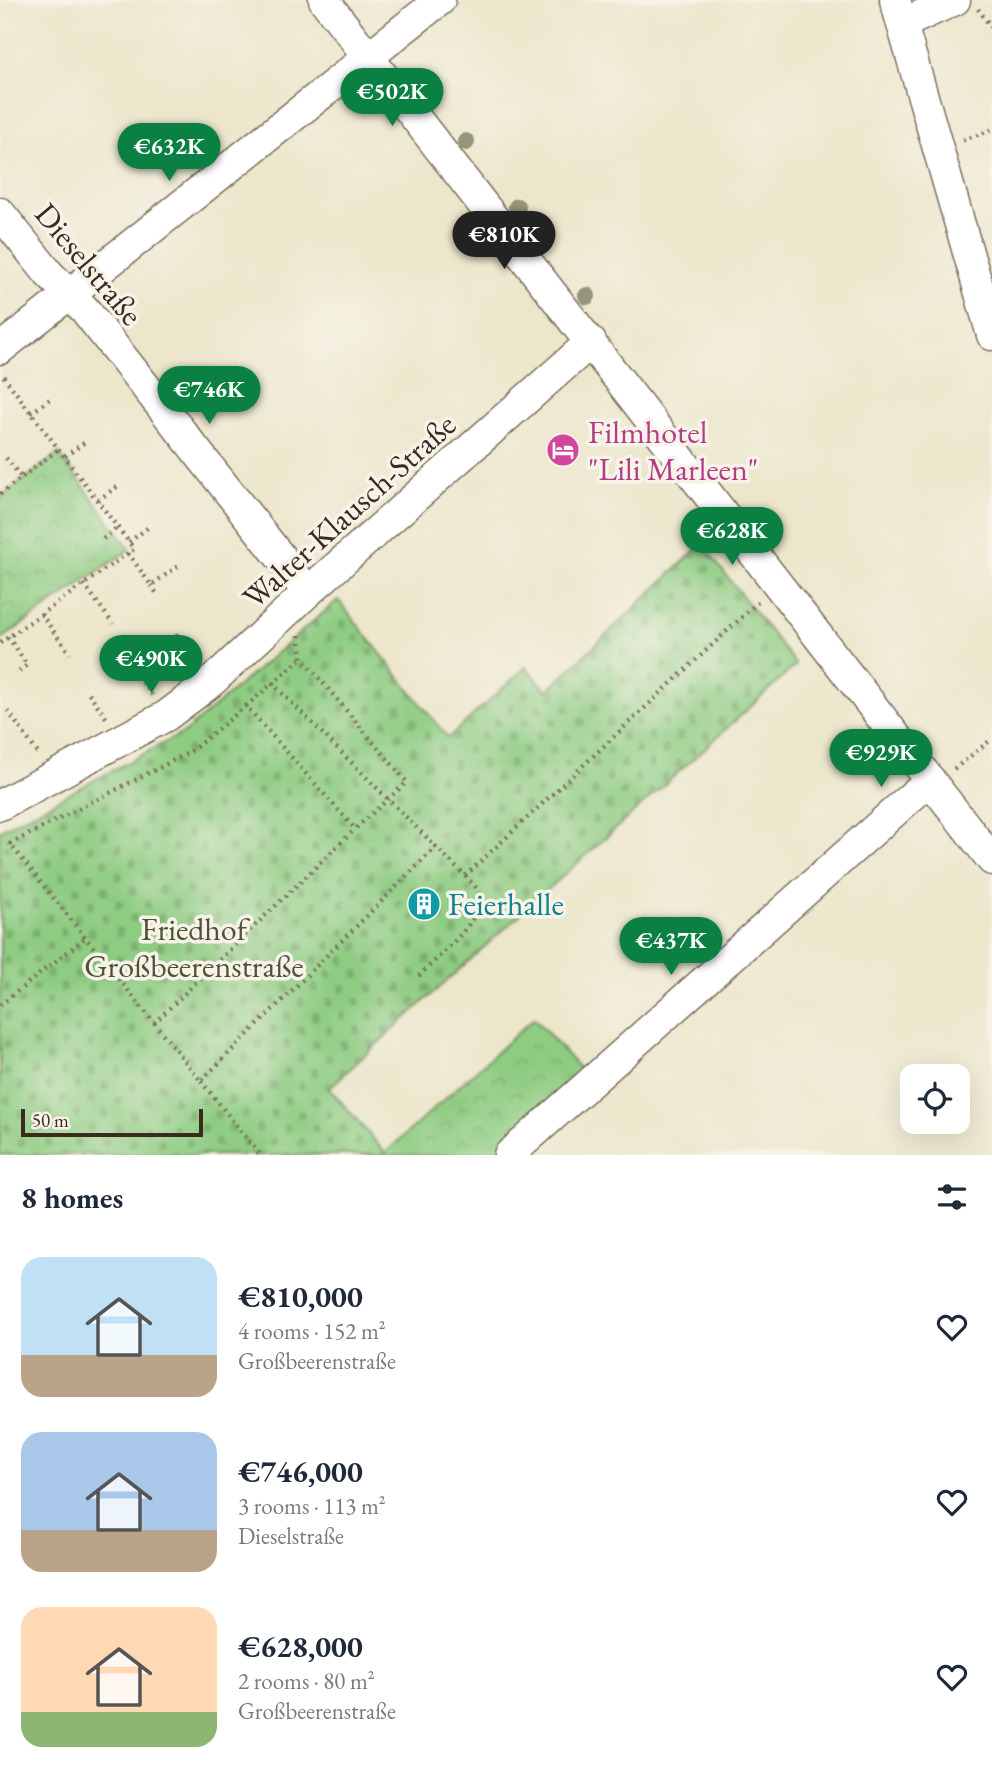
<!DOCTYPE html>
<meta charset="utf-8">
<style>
body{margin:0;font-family:"EB Garamond",serif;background:#f6f6f7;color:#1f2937;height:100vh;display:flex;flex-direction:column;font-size:26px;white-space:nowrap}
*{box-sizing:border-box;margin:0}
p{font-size:23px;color:#747a83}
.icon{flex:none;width:38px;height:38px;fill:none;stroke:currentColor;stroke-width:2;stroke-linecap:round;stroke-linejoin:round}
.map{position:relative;height:1155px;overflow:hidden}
.details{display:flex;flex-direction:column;background:#fff;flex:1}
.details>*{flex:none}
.tools{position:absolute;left:900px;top:1064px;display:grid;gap:14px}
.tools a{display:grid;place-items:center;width:70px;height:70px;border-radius:14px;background:#fff;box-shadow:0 7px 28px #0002;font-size:35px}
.scale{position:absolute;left:21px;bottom:18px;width:182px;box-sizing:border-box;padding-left:7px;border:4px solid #3b2a1e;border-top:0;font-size:19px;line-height:24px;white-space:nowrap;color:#3b2a1e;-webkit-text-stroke:5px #f7f3e8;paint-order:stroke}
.price{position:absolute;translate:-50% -60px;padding:0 16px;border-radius:24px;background:#0b8043;color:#fff;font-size:23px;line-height:46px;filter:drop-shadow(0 2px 4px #0008)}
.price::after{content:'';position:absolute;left:50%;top:42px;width:21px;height:16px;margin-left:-10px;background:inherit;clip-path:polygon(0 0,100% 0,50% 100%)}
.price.on{background:#222;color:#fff}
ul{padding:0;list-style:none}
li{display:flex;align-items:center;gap:21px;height:175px;padding:0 21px}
li span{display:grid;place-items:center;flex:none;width:196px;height:140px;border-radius:21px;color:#555}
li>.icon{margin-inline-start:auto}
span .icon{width:84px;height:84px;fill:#fffc;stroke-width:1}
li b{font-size:30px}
h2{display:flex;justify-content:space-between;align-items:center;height:84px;padding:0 21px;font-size:30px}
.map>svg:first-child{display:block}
.cemetery{fill:url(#cemetery-stones);stroke:#647b50;stroke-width:2}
.park{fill:url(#park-crowns);stroke:#647b50;stroke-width:2}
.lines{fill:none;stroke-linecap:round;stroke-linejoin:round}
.minor-casing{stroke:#796c5b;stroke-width:33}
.path{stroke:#796c5b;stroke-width:4.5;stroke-dasharray:2 5;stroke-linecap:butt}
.minor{stroke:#fff;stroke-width:30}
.tree{fill:#96957a}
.labels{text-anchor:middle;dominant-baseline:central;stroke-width:7;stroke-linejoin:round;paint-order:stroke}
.street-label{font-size:32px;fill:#3b2a1e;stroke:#f7f3e8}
.hotel-label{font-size:32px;fill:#b23c85;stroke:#f7f3e8;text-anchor:start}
.culture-label{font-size:32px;fill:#0d838f;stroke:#f7f3e8;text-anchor:start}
.park-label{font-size:32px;fill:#505237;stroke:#f7f3e8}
</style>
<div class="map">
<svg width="992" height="1155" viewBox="0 0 992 1155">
<defs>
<pattern id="cemetery-stones" width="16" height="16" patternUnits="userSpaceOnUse" patternTransform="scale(1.75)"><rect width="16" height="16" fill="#8ecc82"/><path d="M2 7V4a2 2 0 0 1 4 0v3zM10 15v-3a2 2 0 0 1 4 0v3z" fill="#7baf70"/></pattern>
<pattern id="park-crowns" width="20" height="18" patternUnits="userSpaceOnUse" patternTransform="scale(1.75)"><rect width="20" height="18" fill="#8ecc82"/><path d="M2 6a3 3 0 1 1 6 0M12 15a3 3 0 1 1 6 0" fill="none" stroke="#7baf70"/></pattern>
</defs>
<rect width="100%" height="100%" fill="#f7f3e8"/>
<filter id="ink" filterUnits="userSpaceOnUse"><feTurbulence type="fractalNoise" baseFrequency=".0143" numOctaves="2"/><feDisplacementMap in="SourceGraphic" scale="14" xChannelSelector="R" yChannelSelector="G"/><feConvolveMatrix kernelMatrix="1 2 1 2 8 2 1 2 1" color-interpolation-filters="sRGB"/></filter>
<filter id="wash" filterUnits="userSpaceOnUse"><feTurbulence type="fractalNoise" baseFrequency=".00686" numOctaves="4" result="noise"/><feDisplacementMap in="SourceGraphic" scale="28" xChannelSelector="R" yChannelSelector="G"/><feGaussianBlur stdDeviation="1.57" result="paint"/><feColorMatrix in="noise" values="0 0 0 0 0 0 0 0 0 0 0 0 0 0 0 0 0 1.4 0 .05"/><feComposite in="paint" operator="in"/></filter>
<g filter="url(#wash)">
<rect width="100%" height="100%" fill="#ece6cb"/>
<path class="cemetery" d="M702,544l94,121c-154,142 -312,280 -467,423l58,67h-387v-325l185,-98 153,-132 110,138 78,-71 21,24z"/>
<g class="park">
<path d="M59,453l71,96 -130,91v-142z"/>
<path d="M534,1018l51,57 -90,80h-108l-2,-2z"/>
</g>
</g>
<g filter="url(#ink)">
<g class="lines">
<defs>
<g id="minor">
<path d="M324,0l668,860"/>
<path d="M895,0l97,335"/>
<path d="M902,24l53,-24"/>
<path d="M0,213l49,61 36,36 223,282"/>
<path d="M0,349l440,-349"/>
<path d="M0,805l166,-89 44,-33 98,-91 283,-250"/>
<path d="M509,1155l421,-375"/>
</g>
</defs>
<use href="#minor" class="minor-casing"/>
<g class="path">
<path d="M978,9l14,19"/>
<path d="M963,140l29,-10"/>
<path d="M31,413l19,-14"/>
<path d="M65,456l19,-13"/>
<path d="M6,458l15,19"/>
<path d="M0,494l59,-45"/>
<path d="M98,500l20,-14"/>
<path d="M103,539l15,-12"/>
<path d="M129,542l21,-16"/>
<path d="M128,553l23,32 29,-20"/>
<path d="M84,584l29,40"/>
<path d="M151,585l6,9"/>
<path d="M41,614l29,40"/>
<path d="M176,634l19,28"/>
<path d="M299,635l3,23 105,124 -52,47 -109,-123 -56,46 -180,92 191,237 235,-234 29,29 293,-274"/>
<path d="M8,637l19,28 -8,6"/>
<path d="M0,643l134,-94 -133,-176"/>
<path d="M131,665l21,30"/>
<path d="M272,683l164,164"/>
<path d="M89,693l18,26"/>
<path d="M246,706l56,-48"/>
<path d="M8,711l31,44"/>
<path d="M954,769l38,-30"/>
<path d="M419,976c16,-17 62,-54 61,-78 -1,-10 -9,-16 -15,-22"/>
<path d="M0,1005l85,-67"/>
<path d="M154,1023l201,-194"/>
<path d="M201,1081l59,74"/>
</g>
<use href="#minor" class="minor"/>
</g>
<g class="tree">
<circle cx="466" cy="142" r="9"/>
<circle cx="517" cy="207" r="9"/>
<circle cx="587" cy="296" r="9"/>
</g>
</g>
<defs>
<symbol id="hotel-disc" viewBox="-11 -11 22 22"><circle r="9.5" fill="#d1479c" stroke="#f7f3e8"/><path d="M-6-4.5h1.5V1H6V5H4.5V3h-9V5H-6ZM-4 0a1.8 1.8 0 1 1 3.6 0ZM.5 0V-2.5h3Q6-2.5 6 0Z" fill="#fff"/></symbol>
<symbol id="building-disc" viewBox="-11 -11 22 22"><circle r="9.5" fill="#0f9aa8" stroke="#f7f3e8"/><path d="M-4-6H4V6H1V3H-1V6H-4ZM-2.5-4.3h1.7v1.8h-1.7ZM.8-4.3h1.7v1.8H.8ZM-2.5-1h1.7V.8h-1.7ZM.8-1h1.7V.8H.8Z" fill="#fff"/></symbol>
</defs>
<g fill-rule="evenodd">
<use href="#hotel-disc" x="544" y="431" width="38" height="38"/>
<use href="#building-disc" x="405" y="885" width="38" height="38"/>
</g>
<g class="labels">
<g class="street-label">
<text transform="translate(89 264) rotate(50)">Dieselstraße</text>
<text transform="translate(349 511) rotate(-42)">Walter-Klausch-Straße</text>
</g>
<g class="hotel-label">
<text x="588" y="432">Filmhotel<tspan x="588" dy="37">"Lili Marleen"</tspan></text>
</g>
<g class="culture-label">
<text x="448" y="904">Feierhalle</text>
</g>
<g class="park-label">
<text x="194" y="929">Friedhof<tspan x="194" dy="37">Großbeerenstraße</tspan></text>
</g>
</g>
</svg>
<div class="tools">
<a><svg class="icon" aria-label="locate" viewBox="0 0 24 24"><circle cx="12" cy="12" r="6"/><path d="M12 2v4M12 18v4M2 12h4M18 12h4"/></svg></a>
</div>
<div class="scale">50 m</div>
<b class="price" style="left:392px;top:128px">€502K</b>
<b class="price" style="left:169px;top:183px">€632K</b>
<b class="price on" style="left:504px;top:271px">€810K</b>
<b class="price" style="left:209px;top:426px">€746K</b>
<b class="price" style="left:732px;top:567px">€628K</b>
<b class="price" style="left:151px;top:695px">€490K</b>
<b class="price" style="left:881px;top:789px">€929K</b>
<b class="price" style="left:671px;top:977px">€437K</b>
</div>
<section class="details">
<h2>8 homes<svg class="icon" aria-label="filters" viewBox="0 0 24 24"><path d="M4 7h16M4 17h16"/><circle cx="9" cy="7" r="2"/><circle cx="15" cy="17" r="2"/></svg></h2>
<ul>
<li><span style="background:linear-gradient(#bfe0f5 70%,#b9a48a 0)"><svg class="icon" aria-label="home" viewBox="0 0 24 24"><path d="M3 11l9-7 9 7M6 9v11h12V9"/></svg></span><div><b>€810,000</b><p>4 rooms · 152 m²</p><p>Großbeerenstraße</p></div><svg class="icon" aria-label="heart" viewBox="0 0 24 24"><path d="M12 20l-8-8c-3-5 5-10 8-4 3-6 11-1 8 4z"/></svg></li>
<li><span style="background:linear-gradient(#a9c7e8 70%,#b9a48a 0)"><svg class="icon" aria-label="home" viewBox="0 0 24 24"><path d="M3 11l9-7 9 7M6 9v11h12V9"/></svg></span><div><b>€746,000</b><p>3 rooms · 113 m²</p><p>Dieselstraße</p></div><svg class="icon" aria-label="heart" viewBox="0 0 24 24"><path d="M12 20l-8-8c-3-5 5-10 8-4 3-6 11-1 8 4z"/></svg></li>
<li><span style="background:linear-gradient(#ffd9b3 75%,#8fb573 0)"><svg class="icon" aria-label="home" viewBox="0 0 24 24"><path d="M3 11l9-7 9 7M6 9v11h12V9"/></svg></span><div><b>€628,000</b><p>2 rooms · 80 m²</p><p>Großbeerenstraße</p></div><svg class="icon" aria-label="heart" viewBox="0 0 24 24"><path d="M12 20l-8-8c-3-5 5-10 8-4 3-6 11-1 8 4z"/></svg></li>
</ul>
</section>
